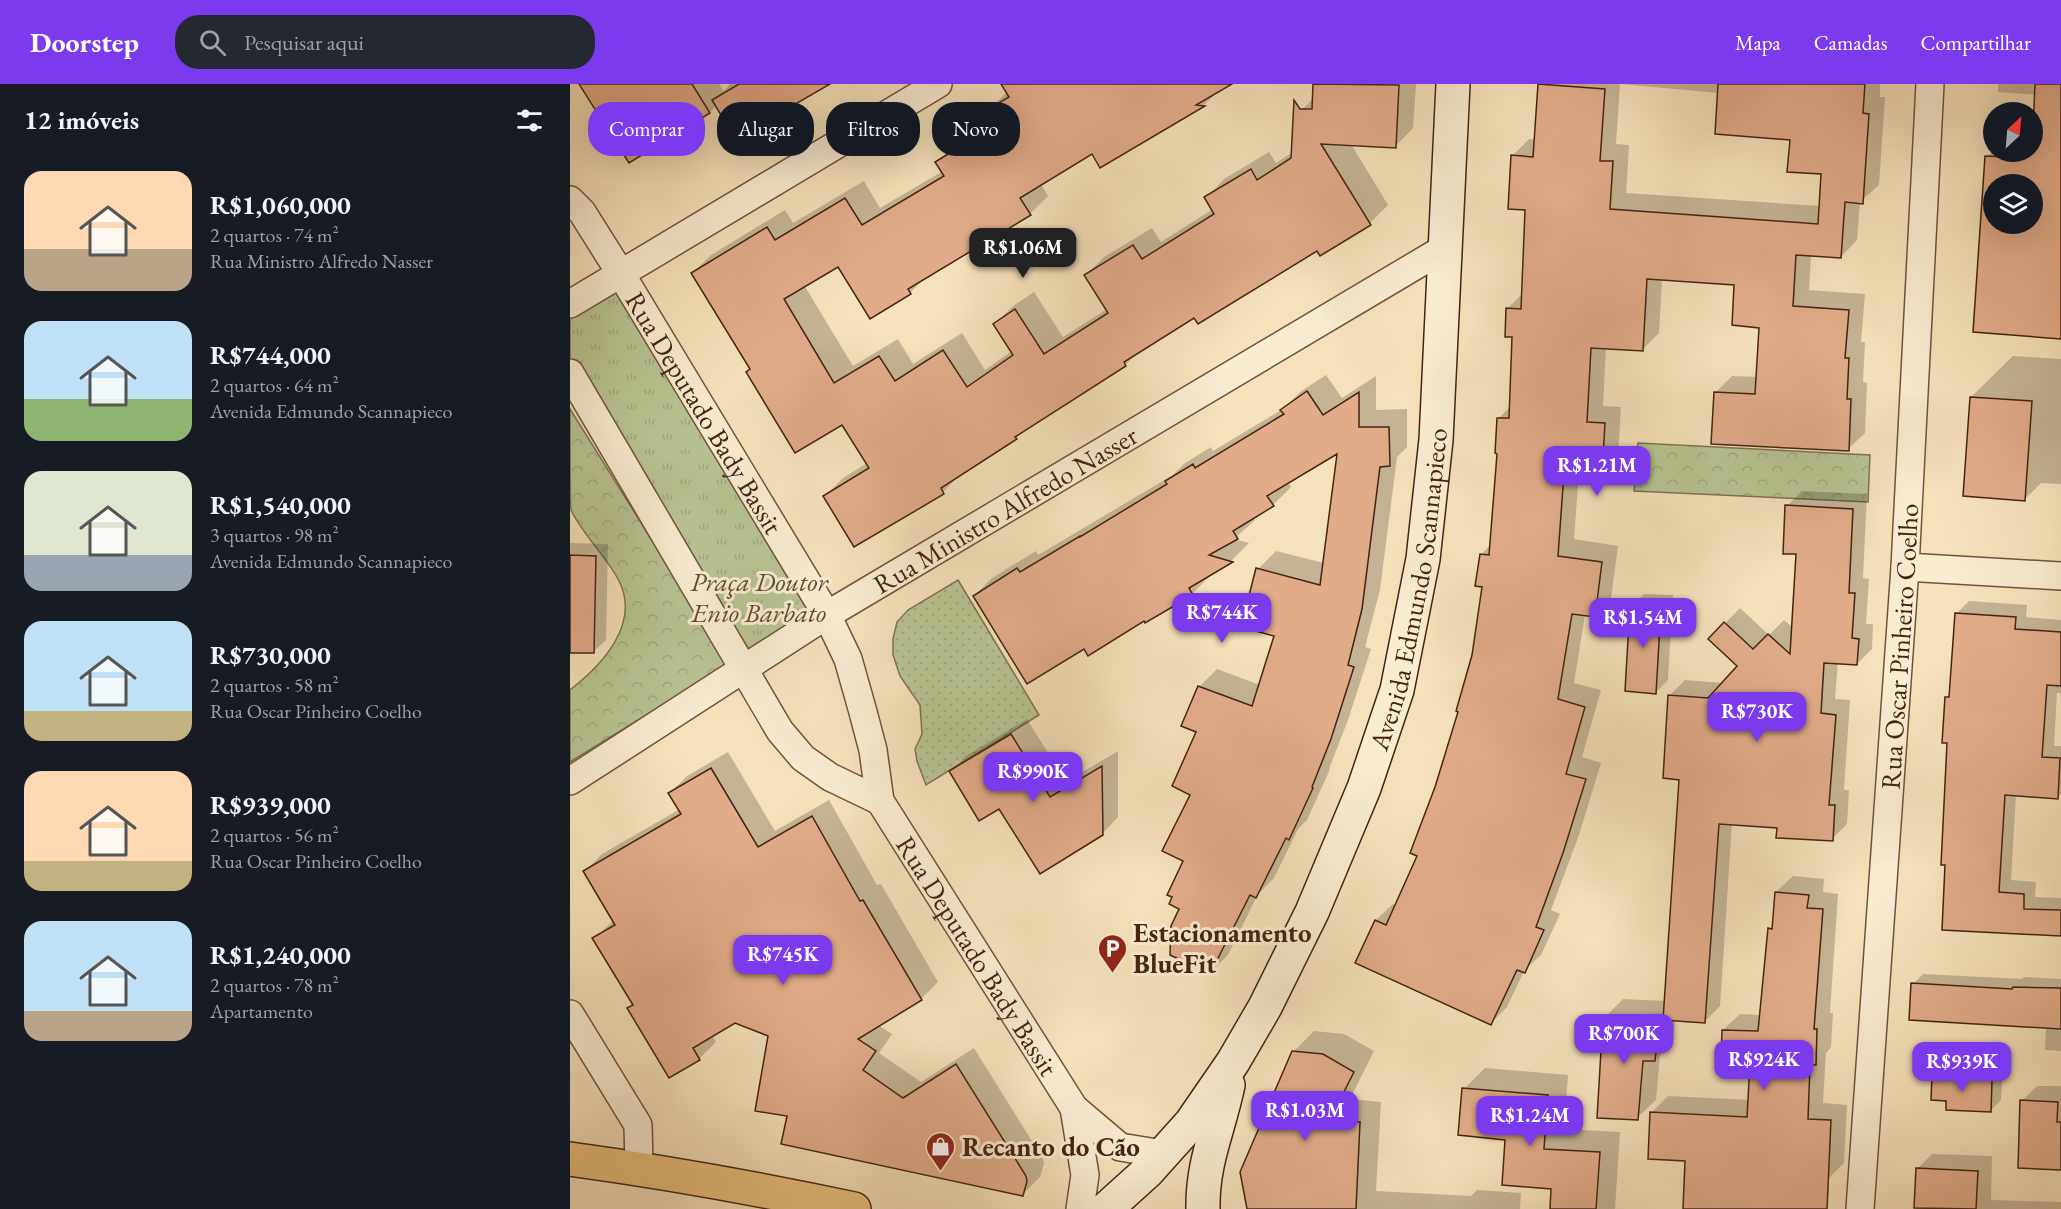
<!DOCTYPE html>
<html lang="pt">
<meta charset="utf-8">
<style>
body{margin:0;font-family:"EB Garamond",serif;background:#242831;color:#f1f3f6;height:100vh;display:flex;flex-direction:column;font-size:22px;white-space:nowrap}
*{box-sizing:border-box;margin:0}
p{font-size:20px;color:#9ea1a6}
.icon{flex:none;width:33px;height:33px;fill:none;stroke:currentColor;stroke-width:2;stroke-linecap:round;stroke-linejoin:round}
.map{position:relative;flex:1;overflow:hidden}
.details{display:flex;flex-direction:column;background:#171b24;width:570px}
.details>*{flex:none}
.top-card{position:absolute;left:18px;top:18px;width:570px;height:54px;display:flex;gap:12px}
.needle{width:39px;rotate:26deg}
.fabs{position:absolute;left:1413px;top:18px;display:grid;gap:12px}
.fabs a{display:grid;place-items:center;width:60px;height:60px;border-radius:50%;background:#171b24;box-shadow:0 6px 24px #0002;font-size:30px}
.price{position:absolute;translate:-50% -51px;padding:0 14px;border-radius:12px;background:#7c3aed;color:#fff;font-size:20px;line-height:39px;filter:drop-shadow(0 2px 3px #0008)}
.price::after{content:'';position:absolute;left:50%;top:36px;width:18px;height:14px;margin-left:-9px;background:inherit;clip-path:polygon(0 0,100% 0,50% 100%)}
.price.active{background:#222;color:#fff}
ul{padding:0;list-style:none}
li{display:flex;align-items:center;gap:18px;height:150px;padding:0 24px}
li span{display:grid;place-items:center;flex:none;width:168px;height:120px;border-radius:18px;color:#555}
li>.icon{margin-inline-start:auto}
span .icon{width:72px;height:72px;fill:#fffc;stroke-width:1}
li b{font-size:26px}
h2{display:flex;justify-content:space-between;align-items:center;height:72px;padding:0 24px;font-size:26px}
.tag{padding:0 21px;border-radius:24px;background:#171b24;box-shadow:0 6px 24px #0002;font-size:21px;line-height:54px}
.tag.active{background:#7c3aed;color:#fff}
header{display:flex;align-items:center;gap:36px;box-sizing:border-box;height:84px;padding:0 30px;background:#7c3aed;color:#fff}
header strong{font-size:28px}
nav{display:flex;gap:33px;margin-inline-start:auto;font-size:21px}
.search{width:420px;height:54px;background:#242831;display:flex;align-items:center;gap:15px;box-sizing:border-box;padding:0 21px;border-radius:24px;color:#9ea1a6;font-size:22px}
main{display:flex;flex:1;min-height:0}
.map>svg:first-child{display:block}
.grass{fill:url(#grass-dots);stroke:#7e7452;stroke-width:1.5}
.forest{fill:url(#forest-crowns);stroke:#7e7452;stroke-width:1.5}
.park{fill:url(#park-tufts);stroke:#7e7452;stroke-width:1.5}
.shadow{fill:#0003;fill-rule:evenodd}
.building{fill:#e2ac89;stroke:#452313;stroke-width:1.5;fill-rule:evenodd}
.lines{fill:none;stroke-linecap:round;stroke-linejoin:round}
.street-casing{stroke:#71533d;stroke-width:30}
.secondary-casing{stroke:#452313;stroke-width:36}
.highway-casing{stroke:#452313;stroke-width:36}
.street{stroke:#f8ecd3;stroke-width:27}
.secondary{stroke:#f8ecd3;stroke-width:33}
.highway{stroke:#eac17e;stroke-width:33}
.labels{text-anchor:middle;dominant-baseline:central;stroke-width:6;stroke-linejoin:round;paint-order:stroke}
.street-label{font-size:27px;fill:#452313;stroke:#f8ecd3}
.park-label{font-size:27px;font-style:italic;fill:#624b33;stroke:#f8ecd3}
.poi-label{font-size:27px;font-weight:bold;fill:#452313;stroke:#f8ecd3;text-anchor:start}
</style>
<header>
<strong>Doorstep</strong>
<div class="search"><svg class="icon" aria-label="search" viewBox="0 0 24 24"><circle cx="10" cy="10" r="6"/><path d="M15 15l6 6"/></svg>Pesquisar aqui</div>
<nav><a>Mapa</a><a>Camadas</a><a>Compartilhar</a></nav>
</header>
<main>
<section class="details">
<h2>12 imóveis<svg class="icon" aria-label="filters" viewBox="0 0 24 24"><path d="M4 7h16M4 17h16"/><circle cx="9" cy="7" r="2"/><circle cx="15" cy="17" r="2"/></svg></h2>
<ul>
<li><span style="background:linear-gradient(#ffd9b3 65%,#b9a48a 0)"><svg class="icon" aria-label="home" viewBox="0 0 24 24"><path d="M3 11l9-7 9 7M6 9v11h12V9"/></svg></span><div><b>R$1,060,000</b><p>2 quartos · 74 m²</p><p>Rua Ministro Alfredo Nasser</p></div></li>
<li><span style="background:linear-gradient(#bfe0f5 65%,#8fb573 0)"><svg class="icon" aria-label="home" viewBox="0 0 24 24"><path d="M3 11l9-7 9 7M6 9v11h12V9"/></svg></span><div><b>R$744,000</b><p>2 quartos · 64 m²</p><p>Avenida Edmundo Scannapieco</p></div></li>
<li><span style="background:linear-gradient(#dfe7d0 70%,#9aa5b1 0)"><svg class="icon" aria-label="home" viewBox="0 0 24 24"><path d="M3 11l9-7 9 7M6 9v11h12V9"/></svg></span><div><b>R$1,540,000</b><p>3 quartos · 98 m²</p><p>Avenida Edmundo Scannapieco</p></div></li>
<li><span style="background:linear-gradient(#bfe0f5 75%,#c2b280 0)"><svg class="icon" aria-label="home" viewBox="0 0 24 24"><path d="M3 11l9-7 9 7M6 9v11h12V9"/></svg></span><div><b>R$730,000</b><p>2 quartos · 58 m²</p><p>Rua Oscar Pinheiro Coelho</p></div></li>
<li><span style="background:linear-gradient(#ffd9b3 75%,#c2b280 0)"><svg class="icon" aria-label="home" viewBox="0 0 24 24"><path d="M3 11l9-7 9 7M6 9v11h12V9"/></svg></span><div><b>R$939,000</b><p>2 quartos · 56 m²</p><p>Rua Oscar Pinheiro Coelho</p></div></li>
<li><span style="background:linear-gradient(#bfe0f5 75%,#b9a48a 0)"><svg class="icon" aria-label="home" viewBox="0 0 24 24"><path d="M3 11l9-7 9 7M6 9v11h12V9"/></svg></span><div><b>R$1,240,000</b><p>2 quartos · 78 m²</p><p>Apartamento</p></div></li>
</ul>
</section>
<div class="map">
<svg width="1491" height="1125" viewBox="0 0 1491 1125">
<defs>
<pattern id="grass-dots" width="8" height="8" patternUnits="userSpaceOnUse" patternTransform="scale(1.5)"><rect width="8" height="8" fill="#b8c492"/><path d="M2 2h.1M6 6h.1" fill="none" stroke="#a0a87d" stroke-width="1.8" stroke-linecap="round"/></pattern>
<pattern id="forest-crowns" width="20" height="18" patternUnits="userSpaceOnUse" patternTransform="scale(1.5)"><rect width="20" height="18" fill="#b8c492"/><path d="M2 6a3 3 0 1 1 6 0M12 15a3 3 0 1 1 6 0" fill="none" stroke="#a0a87d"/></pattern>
<pattern id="park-tufts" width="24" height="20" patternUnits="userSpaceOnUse" patternTransform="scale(1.5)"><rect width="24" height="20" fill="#b8c492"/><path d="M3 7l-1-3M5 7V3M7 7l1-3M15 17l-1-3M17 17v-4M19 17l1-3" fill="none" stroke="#a0a87d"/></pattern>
</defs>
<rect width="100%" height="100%" fill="#f5e2bb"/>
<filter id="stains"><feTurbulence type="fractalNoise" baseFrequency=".00333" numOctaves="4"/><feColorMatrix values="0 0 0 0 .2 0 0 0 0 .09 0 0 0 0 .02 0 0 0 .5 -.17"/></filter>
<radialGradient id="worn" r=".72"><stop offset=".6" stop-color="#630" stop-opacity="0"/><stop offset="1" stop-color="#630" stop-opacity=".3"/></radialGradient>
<path class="grass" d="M388,496l81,135 -113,70 -9,-24 -2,-12 7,-15 -2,-29 -20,-29 -7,-21v-16l4,-17 11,-12z"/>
<g class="forest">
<path d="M0,325l159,255 -159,98v-72c32,-25 72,-67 48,-111 -13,-24 -35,-44 -47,-69 -1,-10 -1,-84 -1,-101z"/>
<path d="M1068,359l232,12 -2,47 -234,-11z"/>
</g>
<path class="park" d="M51,190l206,341 -82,55 -175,-297v-69z"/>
<g class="shadow">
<path d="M11,0h138l5,7 6,-7h87l-100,21 -7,7 -81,49z"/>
<path d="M432,0h227l-10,6 -14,14 -104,62 -9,-14 -51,32 7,12 -18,18 -103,61 -17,18 -71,-28 -35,20 49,81 45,-27 15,25 49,-31 23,37 27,-19 -17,-27 18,-18 21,-14 29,45 44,-28 -21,-34 18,-18 48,-29 9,14 52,-33 -7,-11 18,-19 45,-27 7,11 17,-11 2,-36 19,-18v-14h102l-3,44 -18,19 -44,-3 37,61 -18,18 -49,31 -3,-5 -123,67 -55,35 -15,14 -99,63 -10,10 -55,35 -18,19 -88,53 -30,-49 18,-18 24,-15 -24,-41 -92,-54 -58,-95 18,-18 74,-45 8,13 71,-42 16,27 63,-37 -6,-9 19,-18 34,-21 -6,-9 23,-22z"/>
<path d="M969,0h341v13h5l-6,88 -19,17 -3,38 -16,17 -30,-2 -2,35 56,4 -4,48h4l-2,40 4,1 -2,50 -17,16 -133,-56 17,-17 26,1 3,-50 -25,-43 -74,-5 -3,54 -17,17 -36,-3 -3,59 18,1 -3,50 -17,16 -22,-1 -5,67 44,7 -7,53 -17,17 -9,-1 -11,68 27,7 -19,67 19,6 -22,72 -28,75 9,4 -19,41 -17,16 -17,36 -17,17 -133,-62 19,-42 17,-16 4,1 22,-50 18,-67 23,-77 13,-56 11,-69 -3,-31 10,-11 7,-92v-33l13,-13 3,-70 -6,-28 15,-15 4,-84 -15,-53 17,-17 7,1zM1050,0l99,9 72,45 32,35 -3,33 -194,-13 3,-48 -13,-1z"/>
<path d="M1428,0h63v253l-87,-7 13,-173 7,-7 38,2v-16h2l2,-41 -38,-3zM1424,100h38v40h-38z"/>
<path d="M1443,272l48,3v125l-20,-1 -16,16 -54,-102z"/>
<path d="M756,291l16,23 34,-22v34l31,-1v38l-10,10 -17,133 -15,57 6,2 -23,71 -19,49h1l-23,51 -9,9 -24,49 -16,16 -30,61 -18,18 -29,-65 17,-177 1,-44 18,-18 43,16 16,-50 -18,-66 18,-18 48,12 15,-112 -51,31 3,5 -18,18 -20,12 2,3 -21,19 15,4 -17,17 -23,14 1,2 -17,17 -48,28 -1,-2 -60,28 -110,-51 18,-18 44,-27 2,4 135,-80 12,-12 26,-16 2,4 70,-42 17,-17z"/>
<path d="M1232,407l65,3 -4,84 6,1 -3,45h7l-1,25 -15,15 -19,-2 -3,37 15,1 -6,90h5l-2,34 -15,15 -54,-13 -46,-3 -12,183 -15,15 -30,-2 -2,22 -13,14 -4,45 -19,18 -32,-101 18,-18 42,2 15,-222 -10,-84 15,-15 38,3 16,-17 -29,-27 30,-31 29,27 15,-15 9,8 5,-75 -11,-47z"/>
<path d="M0,459l38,1 -2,96 -13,12 -23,-1z"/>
<path d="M1074,510l29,1 -5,85 -12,12 -25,-86z"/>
<path d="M1399,517l58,4 -1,12 35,3v73h-4l-3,53h7v48l-4,3 -41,-2 -5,85 25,2 -1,15 26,1v38l-118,-8 6,-186 -2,-44 3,-4 6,-80z"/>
<path d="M457,635l39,63 52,-31v66l-16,17 -102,-27 -49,-35 15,-16z"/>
<path d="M158,668l47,79 54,-31 48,85 4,-1 57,98 -17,17 -43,26 14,9 -13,19 42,29 53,-34 69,111 1,4 -4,14 -17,17 -235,-80 -18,-79 -35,-14 -23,14 4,7 -17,17 -30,17 -40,-67 5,-5 -40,-65 20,-19 -29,-49 17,-17 78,-45 -10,-16 17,-17z"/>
<path d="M1223,792l31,3 -1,13 15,2 -8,119h3l-2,34 -5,6 -3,50 24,2 -3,58 -15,15v16l-13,12v3h-131l2,-49 -36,-47 17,-17 82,4 2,-38 -29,-32 17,-16 21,1 9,-86 4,-4 2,-33z"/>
<path d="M1353,890l99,5 2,-2 37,2v72l-16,-1 1,-23 -133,-43z"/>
<path d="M744,947l30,3 30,17 -24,48 31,3 -5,89 95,5 6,-6 44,3 -1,16h-272l45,-157z"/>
<path d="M1375,979l40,3v2l18,1 -2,31 -11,11 -43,-12 -13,-25z"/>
<path d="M915,984l83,7 -4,54 56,3 -5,77h-64l1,-22 -46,-48 -42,-50z"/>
<path d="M1467,1002h24v82l-39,-67z"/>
<path d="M1362,1070l60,2 -1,44 70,2v7h-145l1,-40z"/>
</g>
<g class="building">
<path d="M9,0h113l18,29 -81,50z"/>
<path d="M169,0h91l-95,55 -23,-39z"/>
<path d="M431,0h231l-36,21 9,1 -105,62 -8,-14 -72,44 11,17 -123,74 3,5 -41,25 -32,-52 -54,32 50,84 45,-27 16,25 48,-31 24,37 46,-32 -20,-31 22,-15 29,45 64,-41 -24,-38 49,-30 9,14 72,-45 -10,-17 47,-28 6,11 34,-22 3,-58 6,9h12l1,-25 86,1 -3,63 -75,-4 50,81 -51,31 -3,-5 -119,73 -4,-6 -70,44 2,4 -111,71 2,2 -76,49 3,6 -90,53 -31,-51 46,-28 -27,-43 -47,28 -49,-81 4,-3 -59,-96 76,-46 8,13 70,-42 17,27 82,-49 -9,-14 56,-34 -9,-15 27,-16z"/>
<path d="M968,0l67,5 -5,72h13l-3,48 208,15 3,-50 -34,-2 3,-32 -75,-6 3,-50h147l-2,29 6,1 -6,90 -18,-2 -4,56 -45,-3 -3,51 56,4 -4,48h4l-2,41h4l-2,52 -138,-7 3,-52 41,2 4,-66 -27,-3 2,-40 -87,-6 -4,72 -52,-3 -4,74 18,1 -3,52 -38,-2 -6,83 44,6 -7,55 -23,-3 -14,85 27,8 -19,67 20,5 -23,74 -27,74 8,3 -19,43 -8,-3 -26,55 -136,-62 20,-43 11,5 31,-69 -7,-3 25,-66 23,-75 -2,-1 16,-56 10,-68 -7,-1 5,-32 9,1 8,-101 -2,-1 2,-35h12l3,-81h-7l1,-29 15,1 4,-99 -17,-1 3,-54 22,2z"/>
<path d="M1465,0h26v255l-88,-7 12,-176 24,1 23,-5zM1424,100h38v40h-38z"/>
<path d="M737,307l16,24 36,-23v35h30l1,39 -10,1 -18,142 -14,56 6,2 -23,72 -19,48 1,1 -24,52 -3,-2 -30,60 -6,-3 -40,79 -40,-19 1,-29 8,-17 -10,-5 3,-7 -5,-2 16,-34 -21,-10 28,-56 -18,-9 24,-54 -15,-6 17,-40 54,20 22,-70 -33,-9 15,-59 64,17 17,-131 -70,42 7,10 -41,25 5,8 -29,16 24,7 -44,26 4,7 -48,28 -1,-2 -56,35 -4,-7 -57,35 -54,-88 44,-28 3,4 60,-36v1l87,-53 -2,-3 28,-17 2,4 89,-54 -4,-4z"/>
<path d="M1400,313l62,4 -7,100 -62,-5z"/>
<path d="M1215,421l68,4 -4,84h6l-3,45 7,1 -2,26 -33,-2 -3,50 15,2 -7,90h6l-2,36 -57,-3 1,-10 -58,-4 -14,199 -42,-3 16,-240 -16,-2 5,-83 40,3 29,-32 -29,-27 16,-17 29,27 15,-15 22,20 6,-100h-13z"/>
<path d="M0,471l26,1 -2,97h-24z"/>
<path d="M1060,521l31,2 -5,87 -31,-3z"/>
<path d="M1385,529l61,4 -1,12 46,3v54l-14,-1 -5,72 18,1 -2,41 -53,-4 -6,97 25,2v15l37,1v26l-119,-6 3,-65h-4l6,-122h-5l3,-46h4z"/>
<path d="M441,650l39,63 52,-31 1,69 -63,39 -41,-65 -20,12 -30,-50z"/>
<path d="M141,684l47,79 54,-31 48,85 3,-1 59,100 -64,39 18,12 -13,19 40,28 53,-34 70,112 1,5 -4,15 -242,-52 6,-28 -32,-5 13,-75 -33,-13 -42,25 7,12 -31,18 -42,-70 6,-3 -41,-67 23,-13 -32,-54 98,-57 -13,-21z"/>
<path d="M1205,808l34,3 -2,13 16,1 -9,120h3l-1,36h-6l-2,54 23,1 -4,89h-144l2,-48 -37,-2 2,-47 97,5 3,-54 -29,-3 1,-30 36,1 10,-103 4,1z"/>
<path d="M1341,899l101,6 1,-2 48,1v41l-152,-9z"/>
<path d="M1033,933l56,3 -4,41h-12l-5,59 -41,-2z"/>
<path d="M722,967l31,3 31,18 -24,47 30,3 -4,87h-109l-7,-37z"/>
<path d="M1362,990l43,2 -1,3 18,1 -1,32 -45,-2v-9l-15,-1z"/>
<path d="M892,1004l86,7 -4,54 56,3 -4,57h-46l1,-20 -49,-4 3,-45 -47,-5z"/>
<path d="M1450,1016l38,2 -1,20h4v48l-43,-2z"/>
<path d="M1346,1084l62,3 -2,38 -62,-1z"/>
</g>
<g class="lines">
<defs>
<g id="street">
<path id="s1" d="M0,116l12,12 39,62 206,341 21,44 15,53 10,38 7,51 194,307 46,39 43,7"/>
<path d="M0,220l368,-220"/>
<path d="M0,289l210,358 23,27 27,19 50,24"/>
<path d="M1335,483l156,9"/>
<path id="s2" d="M0,697l257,-166 618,-367"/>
<path d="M0,930l68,111 1,43"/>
<path d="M504,1024l11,67 -5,34"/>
<path id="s3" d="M1290,1125l45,-642 25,-483"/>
</g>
<g id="secondary">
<path id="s4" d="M536,1125l41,-37 44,-49 42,-61 32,-55 47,-95 52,-124 33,-98 26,-131 13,-119 17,-356"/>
<path d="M633,1125c-1,-47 16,-80 25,-124"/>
</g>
<path id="highway" d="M0,1075c96,13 190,30 284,50"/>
</defs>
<use href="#street" class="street-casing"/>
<use href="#secondary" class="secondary-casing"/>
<use href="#highway" class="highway-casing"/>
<use href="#street" class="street"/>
<use href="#secondary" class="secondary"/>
<use href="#highway" class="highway"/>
</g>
<defs>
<symbol id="parking-pin" viewBox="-11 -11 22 30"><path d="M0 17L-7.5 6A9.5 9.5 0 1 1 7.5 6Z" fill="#8f2418" stroke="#f8ecd3"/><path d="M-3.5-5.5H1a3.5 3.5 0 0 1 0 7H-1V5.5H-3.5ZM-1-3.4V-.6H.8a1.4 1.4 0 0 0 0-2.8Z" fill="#fff"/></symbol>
<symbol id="shop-pin" viewBox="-11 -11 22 30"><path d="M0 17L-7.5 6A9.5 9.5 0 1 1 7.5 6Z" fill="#8f2418" stroke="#f8ecd3"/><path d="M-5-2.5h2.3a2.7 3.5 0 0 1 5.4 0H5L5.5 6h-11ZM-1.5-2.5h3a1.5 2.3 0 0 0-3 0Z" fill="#fff"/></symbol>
</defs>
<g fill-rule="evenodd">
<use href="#parking-pin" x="526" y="848" width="33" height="45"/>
<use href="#shop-pin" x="354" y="1046" width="33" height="45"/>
</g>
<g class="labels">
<g class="street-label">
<text stroke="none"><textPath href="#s1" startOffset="252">Rua Deputado Bady Bassit</textPath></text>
<text stroke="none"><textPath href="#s2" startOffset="513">Rua Ministro Alfredo Nasser</textPath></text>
<text stroke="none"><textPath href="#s4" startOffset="704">Avenida Edmundo Scannapieco</textPath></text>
<text stroke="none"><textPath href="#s3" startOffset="564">Rua Oscar Pinheiro Coelho</textPath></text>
<text stroke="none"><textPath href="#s1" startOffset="866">Rua Deputado Bady Bassit</textPath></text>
</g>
<g class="park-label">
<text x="189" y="497">Praça Doutor<tspan x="189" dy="31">Enio Barbato</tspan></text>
</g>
<g class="poi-label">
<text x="563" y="848">Estacionamento<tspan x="563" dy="31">BlueFit</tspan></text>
<text x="392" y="1062">Recanto do Cão</text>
</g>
</g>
<rect width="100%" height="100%" filter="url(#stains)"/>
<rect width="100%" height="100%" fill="url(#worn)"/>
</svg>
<div class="fabs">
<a><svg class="needle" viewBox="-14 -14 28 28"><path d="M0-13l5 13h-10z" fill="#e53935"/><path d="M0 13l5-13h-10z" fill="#9ea1a6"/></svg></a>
<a><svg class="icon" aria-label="layers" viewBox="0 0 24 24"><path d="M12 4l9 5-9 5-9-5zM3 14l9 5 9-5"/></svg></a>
</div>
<b class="price active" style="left:453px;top:195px">R$1.06M</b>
<b class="price" style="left:1027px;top:413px">R$1.21M</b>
<b class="price" style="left:652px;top:560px">R$744K</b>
<b class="price" style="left:1073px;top:565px">R$1.54M</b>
<b class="price" style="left:1187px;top:659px">R$730K</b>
<b class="price" style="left:463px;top:719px">R$990K</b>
<b class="price" style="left:213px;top:902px">R$745K</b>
<b class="price" style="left:1054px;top:981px">R$700K</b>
<b class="price" style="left:1194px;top:1007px">R$924K</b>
<b class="price" style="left:1392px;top:1009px">R$939K</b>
<b class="price" style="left:735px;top:1058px">R$1.03M</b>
<b class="price" style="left:960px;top:1063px">R$1.24M</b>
<div class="top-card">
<a class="tag active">Comprar</a>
<a class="tag">Alugar</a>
<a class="tag">Filtros</a>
<a class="tag">Novo</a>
</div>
</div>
</main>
